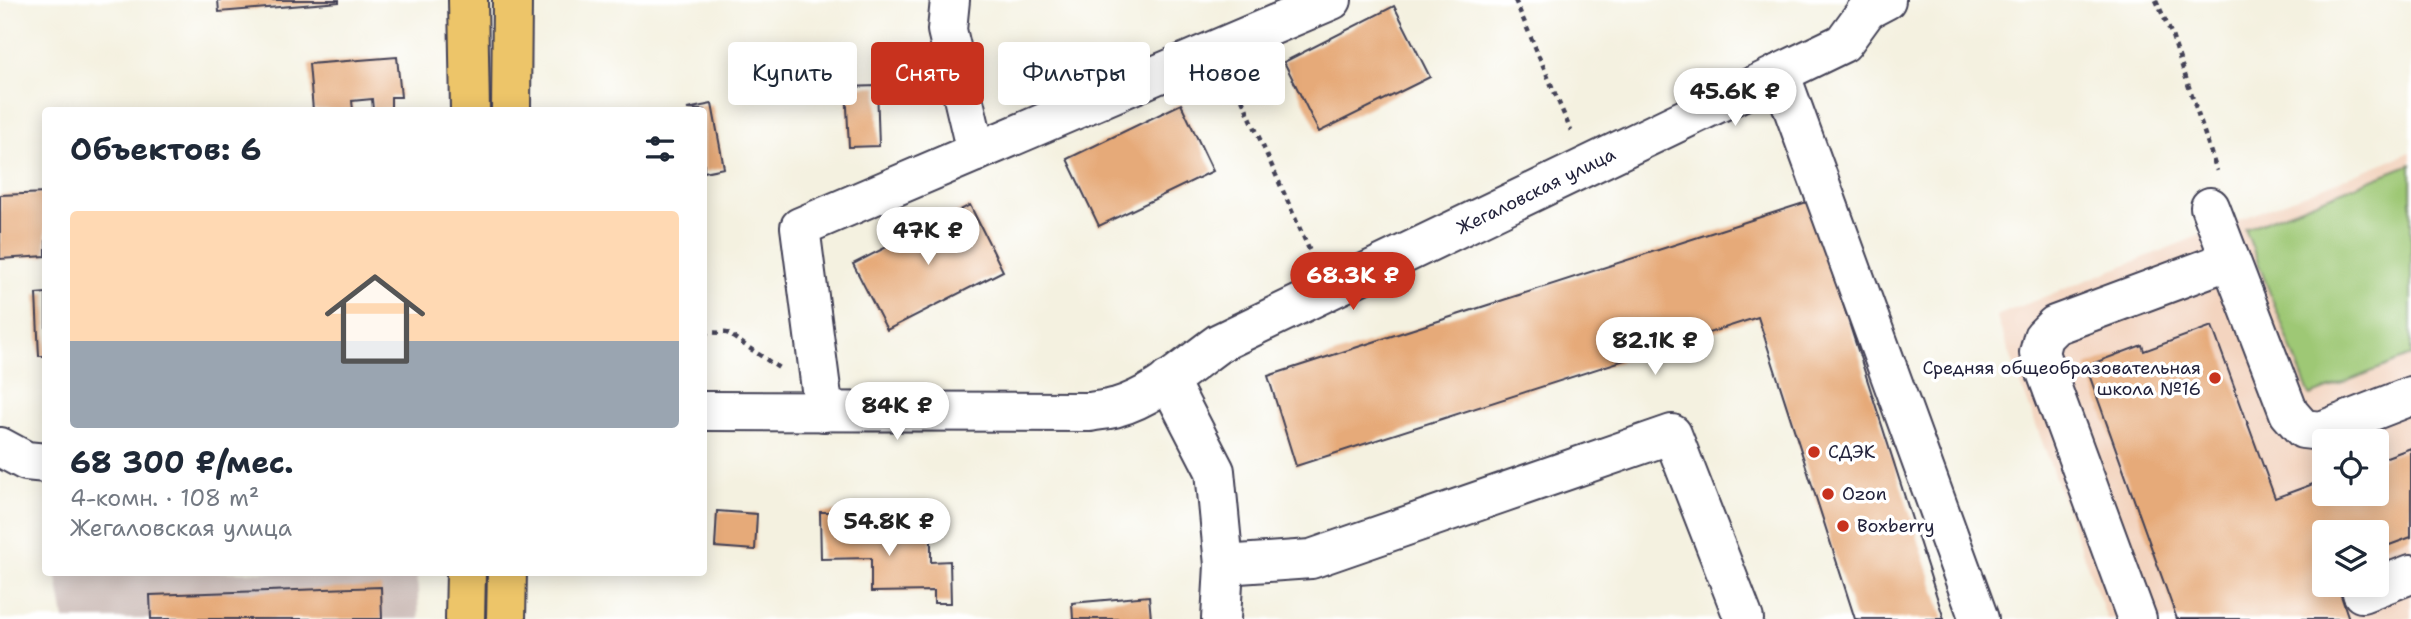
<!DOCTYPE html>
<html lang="ru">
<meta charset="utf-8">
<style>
body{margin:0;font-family:"Shantell Sans",sans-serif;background:#f2f2f3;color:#1f2937;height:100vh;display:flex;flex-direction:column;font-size:26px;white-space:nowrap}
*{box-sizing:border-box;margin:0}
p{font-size:23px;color:#747a83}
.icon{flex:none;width:38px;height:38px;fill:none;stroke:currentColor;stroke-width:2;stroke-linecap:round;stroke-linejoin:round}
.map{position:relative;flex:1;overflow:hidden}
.panel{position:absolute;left:42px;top:107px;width:665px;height:469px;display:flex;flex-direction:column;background:#fff;border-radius:7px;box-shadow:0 4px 18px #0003}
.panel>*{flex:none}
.top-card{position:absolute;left:728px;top:42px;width:665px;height:63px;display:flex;gap:14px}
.fabs{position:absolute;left:2312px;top:429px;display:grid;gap:14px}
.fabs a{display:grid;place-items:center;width:77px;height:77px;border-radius:7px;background:#fff;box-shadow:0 4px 18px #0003;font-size:35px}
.price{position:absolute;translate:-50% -60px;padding:0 16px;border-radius:24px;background:#fff;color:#222;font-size:23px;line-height:46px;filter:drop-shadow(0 2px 4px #0008)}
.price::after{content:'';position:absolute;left:50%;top:42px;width:21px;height:16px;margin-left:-10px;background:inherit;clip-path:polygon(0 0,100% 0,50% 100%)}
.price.active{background:#c8321e;color:#fff}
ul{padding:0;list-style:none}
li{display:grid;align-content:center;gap:14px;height:371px;padding:0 28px}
li span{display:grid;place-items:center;height:217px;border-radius:7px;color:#555}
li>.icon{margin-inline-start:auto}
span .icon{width:126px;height:126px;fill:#fffc;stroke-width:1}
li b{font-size:30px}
h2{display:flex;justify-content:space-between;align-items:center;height:84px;padding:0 28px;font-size:30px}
.chip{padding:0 24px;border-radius:7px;background:#fff;box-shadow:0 4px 18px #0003;font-size:24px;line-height:63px}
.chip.active{background:#c8321e;color:#fff}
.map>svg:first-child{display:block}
.built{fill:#f3d4bf;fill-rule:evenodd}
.industrial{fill:#cfc0bb}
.green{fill:#9ec874;stroke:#607558;stroke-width:2}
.building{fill:#e6aa79}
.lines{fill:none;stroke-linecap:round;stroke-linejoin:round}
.minor-casing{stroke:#424154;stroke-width:42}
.major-casing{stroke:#424154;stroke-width:42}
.path{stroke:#424154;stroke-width:4.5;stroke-dasharray:5 5;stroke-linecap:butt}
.minor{stroke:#fff;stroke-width:38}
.major{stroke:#edc569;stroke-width:38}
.poi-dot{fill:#c8321e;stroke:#fff;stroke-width:2.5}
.labels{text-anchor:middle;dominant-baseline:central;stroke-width:7;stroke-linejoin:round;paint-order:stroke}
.street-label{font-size:18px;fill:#22223b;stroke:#fff}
.poi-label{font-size:18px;fill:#22223b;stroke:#fff;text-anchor:start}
</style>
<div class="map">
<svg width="2411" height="619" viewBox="0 0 2411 619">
<rect width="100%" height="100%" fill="#fff"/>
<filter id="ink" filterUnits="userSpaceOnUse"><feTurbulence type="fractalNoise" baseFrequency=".0143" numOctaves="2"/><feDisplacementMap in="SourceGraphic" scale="14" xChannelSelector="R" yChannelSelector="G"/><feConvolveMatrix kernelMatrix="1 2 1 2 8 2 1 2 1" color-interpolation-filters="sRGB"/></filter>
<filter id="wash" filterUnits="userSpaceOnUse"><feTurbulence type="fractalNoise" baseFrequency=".00686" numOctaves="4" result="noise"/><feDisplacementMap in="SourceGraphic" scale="28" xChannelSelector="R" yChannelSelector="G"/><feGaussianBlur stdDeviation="1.57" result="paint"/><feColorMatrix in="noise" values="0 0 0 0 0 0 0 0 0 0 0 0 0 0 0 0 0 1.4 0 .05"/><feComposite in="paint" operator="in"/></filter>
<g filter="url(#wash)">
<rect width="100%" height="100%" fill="#f4f1e0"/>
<path class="built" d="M2411,152v467h-304l-111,-303zM2324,441h52v53h-52zM2324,532h52v52h-52z"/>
<path class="industrial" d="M56,572h361l2,47h-355z"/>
<path class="green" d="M2411,164v192l-101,40 -65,-167z"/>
<g id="blocks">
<g class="building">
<path d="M218,0h121v2l-120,10z"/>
<path d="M1394,6l36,71 -111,55 -35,-70z"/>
<path d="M397,57l4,40h-10v11l-18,2 -1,-11 -20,2 1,9h-40l-4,-46z"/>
<path d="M877,86l2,60 -30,1 -3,-60z"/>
<path d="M712,104l12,64 -20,4v-62l-17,-1z"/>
<path d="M1181,104l32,67 -114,55 -32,-67z"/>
<path d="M46,193v63l-46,3v-64z"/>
<path d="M1810,201l134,418h-89l-97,-302 -462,149 -28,-90z"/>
<path d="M970,205l33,66 -116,59 -34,-66z"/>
<path d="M46,293v63h-7l-3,-62z"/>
<path d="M2212,326l63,172 49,-18v14h52v-33l35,-13v89l-35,13v-18h-52v52h13l12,35h-172l-91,-253 56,-21 2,6z"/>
<path d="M717,511l40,3 -2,36 -40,-3z"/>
<path d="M820,512h24l1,23 86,-2v29l19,-1 1,42h-17v-12l-63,1v-34l-50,1z"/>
<path d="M381,587l1,32h-231l-1,-24z"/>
<path d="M1149,596l2,23h-78l-1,-16z"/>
</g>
</g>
</g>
<g filter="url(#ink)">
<use href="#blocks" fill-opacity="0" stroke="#424154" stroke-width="2"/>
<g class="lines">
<defs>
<g id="minor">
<path d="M950,0l-3,30 29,122"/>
<path d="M1780,73l199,546"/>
<path d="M2210,207l79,206 14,16 18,2 90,-35"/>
<path d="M1168,380l47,91 9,94 -3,54"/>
<path d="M704,411l386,1c9,-2 18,-2 27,-5 37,-10 71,-42 102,-64l624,-300 24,-33 19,-10"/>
<path d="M824,412l-24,-185 532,-227"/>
<path d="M0,447l26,14 20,2"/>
<path d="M1224,565l87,-6 361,-125 72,185"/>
<path d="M2362,593l49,-19"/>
<path d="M2137,619l-98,-266 4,-16 12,-12 175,-65"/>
</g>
<g id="major">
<path d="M468,0l2,110"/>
<path d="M511,110l1,-110"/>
<path d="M465,619l1,-47"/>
<path d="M506,619l1,-47"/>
</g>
</defs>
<use href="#minor" class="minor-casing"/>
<use href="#major" class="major-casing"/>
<g class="path">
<path d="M1515,0l56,131"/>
<path d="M2156,0l15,33 46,138"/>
<path d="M1234,81l78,175"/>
<path d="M704,332l23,1 52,35"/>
</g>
<use href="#minor" class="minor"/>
<use href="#major" class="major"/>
</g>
</g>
<g class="poi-dot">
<circle cx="2215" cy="378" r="7"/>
<circle cx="1814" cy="452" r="7"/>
<circle cx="1828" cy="494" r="7"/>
<circle cx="1843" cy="526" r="7"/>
</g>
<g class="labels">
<g class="street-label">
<text transform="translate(1536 191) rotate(-26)">Жегаловская улица</text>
</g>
<g class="poi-label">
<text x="2201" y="368" text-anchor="end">Средняя общеобразовательная<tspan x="2201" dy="21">школа №16</tspan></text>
<text x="1828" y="452">СДЭК</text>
<text x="1842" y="494">Ozon</text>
<text x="1857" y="526">Boxberry</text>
</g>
</g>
</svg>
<div class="fabs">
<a><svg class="icon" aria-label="locate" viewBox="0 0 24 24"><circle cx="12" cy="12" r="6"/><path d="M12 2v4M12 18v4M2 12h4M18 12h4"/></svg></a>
<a><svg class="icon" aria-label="layers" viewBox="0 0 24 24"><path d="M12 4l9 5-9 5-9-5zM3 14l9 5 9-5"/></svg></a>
</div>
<b class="price" style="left:1735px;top:128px">45.6K ₽</b>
<b class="price" style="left:928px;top:267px">47K ₽</b>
<b class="price active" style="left:1353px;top:312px">68.3K ₽</b>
<b class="price" style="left:1655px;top:377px">82.1K ₽</b>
<b class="price" style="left:897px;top:442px">84K ₽</b>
<b class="price" style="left:889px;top:558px">54.8K ₽</b>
<div class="top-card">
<a class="chip">Купить</a>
<a class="chip active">Снять</a>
<a class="chip">Фильтры</a>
<a class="chip">Новое</a>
</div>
<section class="panel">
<h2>Объектов: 6<svg class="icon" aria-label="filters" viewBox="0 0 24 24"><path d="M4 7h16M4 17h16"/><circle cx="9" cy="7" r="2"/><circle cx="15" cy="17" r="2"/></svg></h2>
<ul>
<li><span style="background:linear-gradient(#ffd9b3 60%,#9aa5b1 0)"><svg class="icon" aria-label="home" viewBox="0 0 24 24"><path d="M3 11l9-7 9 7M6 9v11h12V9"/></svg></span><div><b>68 300 ₽/мес.</b><p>4-комн. · 108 m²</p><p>Жегаловская улица</p></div></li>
</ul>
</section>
</div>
